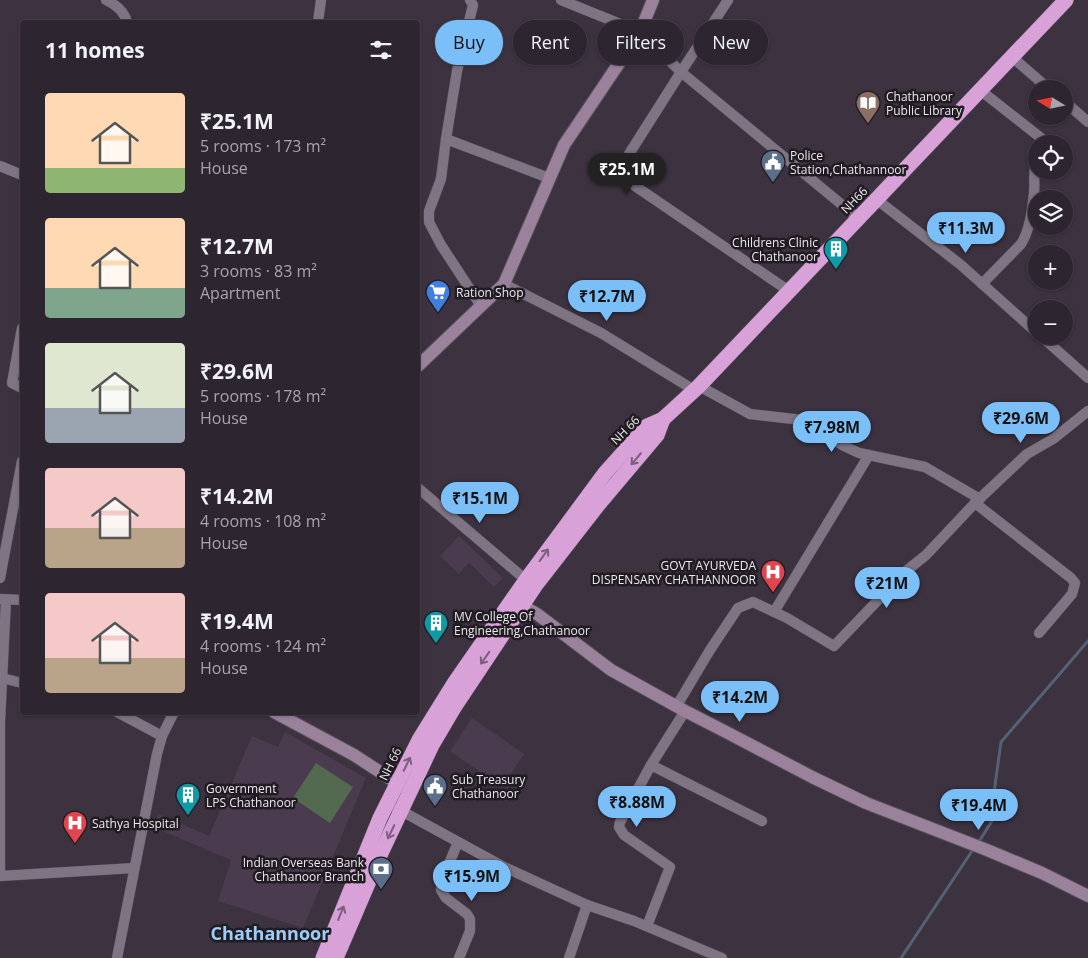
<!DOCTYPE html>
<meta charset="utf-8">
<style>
body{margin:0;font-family:"Open Sans",sans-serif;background:#352e38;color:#f1f3f6;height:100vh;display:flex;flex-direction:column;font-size:19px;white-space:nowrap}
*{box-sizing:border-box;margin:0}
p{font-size:16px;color:#a7a5ab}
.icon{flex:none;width:28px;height:28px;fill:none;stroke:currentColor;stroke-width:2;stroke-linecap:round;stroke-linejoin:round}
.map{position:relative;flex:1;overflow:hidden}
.panel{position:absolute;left:20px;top:20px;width:400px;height:695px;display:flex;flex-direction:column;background:#2d2630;border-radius:5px;box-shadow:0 1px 4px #0004,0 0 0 1px #48434c}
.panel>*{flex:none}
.top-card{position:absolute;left:435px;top:20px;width:475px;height:45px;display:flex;gap:10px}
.needle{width:32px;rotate:280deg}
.controls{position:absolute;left:1028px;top:80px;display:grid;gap:10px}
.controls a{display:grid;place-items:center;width:45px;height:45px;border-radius:50%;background:#2d2630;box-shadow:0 1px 4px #0004,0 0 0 1px #48434c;font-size:25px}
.price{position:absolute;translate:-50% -42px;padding:0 11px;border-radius:18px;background:#7abff8;color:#111;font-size:16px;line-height:32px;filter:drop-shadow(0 1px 2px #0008)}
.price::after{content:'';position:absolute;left:50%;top:30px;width:15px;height:11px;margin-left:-8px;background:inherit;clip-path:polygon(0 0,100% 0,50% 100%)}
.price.on{background:#222;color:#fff}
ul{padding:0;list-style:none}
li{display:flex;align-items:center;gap:15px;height:125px;padding:0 25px}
li span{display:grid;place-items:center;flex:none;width:140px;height:100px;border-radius:5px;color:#555}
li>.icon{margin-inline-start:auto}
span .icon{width:60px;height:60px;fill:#fffc;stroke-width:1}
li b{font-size:21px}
h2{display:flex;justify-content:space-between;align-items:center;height:60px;padding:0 25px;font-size:21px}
.chip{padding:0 18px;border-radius:22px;background:#2d2630;box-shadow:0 1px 4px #0004,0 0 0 1px #48434c;font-size:18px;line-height:45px}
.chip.on{background:#7abff8;color:#111}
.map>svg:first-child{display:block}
.built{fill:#4a3c4e}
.green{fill:#536950}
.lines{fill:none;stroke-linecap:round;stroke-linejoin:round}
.stream{stroke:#556174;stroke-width:3}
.street-casing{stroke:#584f5a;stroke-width:11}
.secondary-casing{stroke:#584f5a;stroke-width:14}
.highway-casing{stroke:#584f5a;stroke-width:16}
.street{stroke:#7f7483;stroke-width:10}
.secondary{stroke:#9a829c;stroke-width:12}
.highway{stroke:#d8a1d8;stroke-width:15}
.oneway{stroke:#7c5e7d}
.labels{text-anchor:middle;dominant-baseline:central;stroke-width:5;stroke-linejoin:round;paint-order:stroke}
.poi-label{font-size:12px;fill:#ede7ef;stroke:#211c22;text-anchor:start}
.street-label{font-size:12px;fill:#ede7ef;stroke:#211c22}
.district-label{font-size:18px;font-weight:bold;fill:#9ccef9;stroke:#211c22}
</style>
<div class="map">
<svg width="1088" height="958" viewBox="0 0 1088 958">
<rect width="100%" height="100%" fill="#3c3240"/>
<g class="built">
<path d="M459,536l44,42 -9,9 -25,-24 -10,11 -19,-18z"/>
<path d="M472,718l52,36 -22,33 -52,-36z"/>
<path d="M285,732l81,46 -63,150 -85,-27 13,-41 -78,-33 5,-13 51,22 43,-100 26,11z"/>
</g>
<path class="green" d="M316,763l37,24 -23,36 -37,-25z"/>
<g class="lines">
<g class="stream">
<path d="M978,843l14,-22 -1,-7 10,-72 87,-101"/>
<path d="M901,958l73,-110"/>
</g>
<defs>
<g id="street">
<path d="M106,0c11,5 18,11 21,22"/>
<path d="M470,0l3,5 -16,66 -11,68 103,39"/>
<path d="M561,0l79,32 41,40 -52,82c-5,13 -3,20 6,32l154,105"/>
<path d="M728,0l-47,72 177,146"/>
<path d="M318,22l3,-22"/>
<path d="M1012,57l37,32"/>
<path d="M980,90l61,48 2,6"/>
<path d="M1064,101l24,21"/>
<path d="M446,139l-5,40 -12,32v11l12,23 40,61"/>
<path d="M0,166l22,9"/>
<path d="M876,199l85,66 75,67"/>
<path d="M504,284l97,49 93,57"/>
<path d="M982,284l39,-40c9,-14 11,-34 13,-51 1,-10 -1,-21 2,-32"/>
<path d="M22,328l-10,55 10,5"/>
<path d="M1041,336l47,42"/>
<path d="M699,386l51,28 52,6 42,26 15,7 66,14 55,32"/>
<path d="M418,488l108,92"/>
<path d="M975,503l52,-49 26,-15 35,-28"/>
<path d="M0,578l22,-117"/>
<path d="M1,599l21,1"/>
<path d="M774,612l95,-157"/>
<path d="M2,678l20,5"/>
<path d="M676,707l34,-57 28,-42 15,-6 34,16 47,28 71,-74 21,-17 49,-52 96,75 4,5 -3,11 -33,39"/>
<path d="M117,712l45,24"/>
<path d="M651,765l111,56"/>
<path d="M396,808l108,59 83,38 47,16 88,37"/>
<path d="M458,842l-15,36 -2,12 5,8 21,16 3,5v12l-11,27"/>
<path d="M0,876v-154l6,-122"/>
<path d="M0,876l134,-8"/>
<path d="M647,926l23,-59 -46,-32 -5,-8 1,-5 31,-57 34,-54"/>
<path d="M117,958l40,-204 5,-18 12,-24"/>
<path d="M569,958l18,-53"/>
</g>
<g id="secondary">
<path d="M418,366l86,-82 60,-139 76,-113 13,-32"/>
<path d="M514,601l23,13 74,56 74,41 41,21 86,45 54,26 121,47 55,23 46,23"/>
<path d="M274,712l80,43 52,34"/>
</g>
<g id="highway">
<path d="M323,958l57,-140 39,-78 36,-58 71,-102 79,-107 42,-47 16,-7 36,-33 367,-386"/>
<path d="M336,958l45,-105 51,-108 23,-39 80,-120 63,-81 59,-70 6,-16"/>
</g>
</defs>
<use href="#street" class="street-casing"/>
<use href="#secondary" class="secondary-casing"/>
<use href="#highway" class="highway-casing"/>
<use href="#street" class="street"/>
<use href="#secondary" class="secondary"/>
<use href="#highway" class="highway"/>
</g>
<defs><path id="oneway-shaft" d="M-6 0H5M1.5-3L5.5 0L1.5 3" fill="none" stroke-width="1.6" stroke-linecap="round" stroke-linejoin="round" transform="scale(1.25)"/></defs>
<g class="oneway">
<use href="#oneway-shaft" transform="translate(636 459) rotate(130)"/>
<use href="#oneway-shaft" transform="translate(544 555) rotate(-54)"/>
<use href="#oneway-shaft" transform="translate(485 658) rotate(125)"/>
<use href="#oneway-shaft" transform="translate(407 764) rotate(-64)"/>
<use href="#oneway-shaft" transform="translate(391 832) rotate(116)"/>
<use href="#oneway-shaft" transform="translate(341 913) rotate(-68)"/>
</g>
<defs>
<symbol id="library-pin" viewBox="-11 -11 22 30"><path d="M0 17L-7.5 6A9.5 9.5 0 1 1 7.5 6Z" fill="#8d6e63" stroke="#211c22"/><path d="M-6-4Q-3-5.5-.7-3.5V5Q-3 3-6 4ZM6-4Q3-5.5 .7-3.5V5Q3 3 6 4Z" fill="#fff"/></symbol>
<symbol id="civic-pin" viewBox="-11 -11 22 30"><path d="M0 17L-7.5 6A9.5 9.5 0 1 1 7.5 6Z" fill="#5c6f8a" stroke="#211c22"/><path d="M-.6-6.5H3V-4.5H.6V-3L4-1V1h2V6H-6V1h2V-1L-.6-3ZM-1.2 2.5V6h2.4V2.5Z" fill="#fff"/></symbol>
<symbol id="building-pin" viewBox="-11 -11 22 30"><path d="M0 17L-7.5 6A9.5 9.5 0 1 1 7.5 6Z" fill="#0f9aa8" stroke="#211c22"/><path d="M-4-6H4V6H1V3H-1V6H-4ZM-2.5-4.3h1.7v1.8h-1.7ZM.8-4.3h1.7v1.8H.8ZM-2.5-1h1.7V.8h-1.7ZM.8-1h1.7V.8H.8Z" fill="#fff"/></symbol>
<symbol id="supermarket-pin" viewBox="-11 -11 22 30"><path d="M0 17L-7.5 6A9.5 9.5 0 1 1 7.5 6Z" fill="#3f7fe0" stroke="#211c22"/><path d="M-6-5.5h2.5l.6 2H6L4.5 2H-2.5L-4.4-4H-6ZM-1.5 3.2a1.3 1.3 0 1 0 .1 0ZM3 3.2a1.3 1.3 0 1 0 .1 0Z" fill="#fff"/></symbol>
<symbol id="hospital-pin" viewBox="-11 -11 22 30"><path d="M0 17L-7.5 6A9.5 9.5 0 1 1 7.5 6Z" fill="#e0444e" stroke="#211c22"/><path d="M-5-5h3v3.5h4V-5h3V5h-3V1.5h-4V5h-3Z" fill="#fff"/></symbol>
<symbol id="bank-pin" viewBox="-11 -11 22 30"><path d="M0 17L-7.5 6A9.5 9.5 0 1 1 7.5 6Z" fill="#5c6f8a" stroke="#211c22"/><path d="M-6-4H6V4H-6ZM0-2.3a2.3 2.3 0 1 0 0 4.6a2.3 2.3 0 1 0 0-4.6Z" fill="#fff"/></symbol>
</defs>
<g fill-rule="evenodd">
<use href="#library-pin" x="854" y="89" width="28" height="38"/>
<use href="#civic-pin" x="759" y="148" width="28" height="38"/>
<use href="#building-pin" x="822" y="235" width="28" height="38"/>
<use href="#supermarket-pin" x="424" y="278" width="28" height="38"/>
<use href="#hospital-pin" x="759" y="558" width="28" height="38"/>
<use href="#building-pin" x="422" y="609" width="28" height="38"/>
<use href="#civic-pin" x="421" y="772" width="28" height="38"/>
<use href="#building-pin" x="174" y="781" width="28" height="38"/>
<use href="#hospital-pin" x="61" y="809" width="28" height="38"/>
<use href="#bank-pin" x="367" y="855" width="28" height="38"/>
</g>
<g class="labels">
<g class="poi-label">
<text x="886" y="96">Chathanoor<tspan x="886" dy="14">Public Library</tspan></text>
<text x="790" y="155">Police<tspan x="790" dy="14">Station,Chathannoor</tspan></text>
<text x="818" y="242" text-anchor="end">Childrens Clinic<tspan x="818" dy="14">Chathanoor</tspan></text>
<text x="456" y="292">Ration Shop</text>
<text x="756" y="565" text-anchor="end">GOVT AYURVEDA<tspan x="756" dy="14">DISPENSARY CHATHANNOOR</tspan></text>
<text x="454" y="616">MV College Of<tspan x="454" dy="14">Engineering,Chathanoor</tspan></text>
<text x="452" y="779">Sub Treasury<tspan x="452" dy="14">Chathanoor</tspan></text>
<text x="206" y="788">Government<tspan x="206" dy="14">LPS Chathanoor</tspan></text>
<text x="92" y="823">Sathya Hospital</text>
<text x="364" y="862" text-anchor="end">Indian Overseas Bank<tspan x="364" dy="14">Chathanoor Branch</tspan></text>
</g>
<g class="street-label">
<text transform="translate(854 200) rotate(-46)">NH66</text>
<text transform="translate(625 430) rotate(-45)">NH 66</text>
<text transform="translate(390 764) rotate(-64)">NH 66</text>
</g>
<g class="district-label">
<text x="270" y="933">Chathannoor</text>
</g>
</g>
</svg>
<div class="controls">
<a><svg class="needle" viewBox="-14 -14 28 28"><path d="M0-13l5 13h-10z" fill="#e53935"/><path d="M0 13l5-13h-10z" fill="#a7a5ab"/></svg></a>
<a><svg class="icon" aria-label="locate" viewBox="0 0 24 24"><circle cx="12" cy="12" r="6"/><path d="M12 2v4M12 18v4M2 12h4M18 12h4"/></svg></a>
<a><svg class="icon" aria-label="layers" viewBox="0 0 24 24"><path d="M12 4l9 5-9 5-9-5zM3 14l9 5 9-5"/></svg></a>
<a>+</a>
<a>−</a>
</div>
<b class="price on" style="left:627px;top:195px">₹25.1M</b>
<b class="price" style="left:966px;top:254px">₹11.3M</b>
<b class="price" style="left:607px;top:322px">₹12.7M</b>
<b class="price" style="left:1021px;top:444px">₹29.6M</b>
<b class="price" style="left:832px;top:453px">₹7.98M</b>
<b class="price" style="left:480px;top:524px">₹15.1M</b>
<b class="price" style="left:887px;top:609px">₹21M</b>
<b class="price" style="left:740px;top:723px">₹14.2M</b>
<b class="price" style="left:637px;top:828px">₹8.88M</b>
<b class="price" style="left:979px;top:831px">₹19.4M</b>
<b class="price" style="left:472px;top:902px">₹15.9M</b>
<div class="top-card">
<a class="chip on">Buy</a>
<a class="chip">Rent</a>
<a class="chip">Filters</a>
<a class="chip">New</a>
</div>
<section class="panel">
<h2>11 homes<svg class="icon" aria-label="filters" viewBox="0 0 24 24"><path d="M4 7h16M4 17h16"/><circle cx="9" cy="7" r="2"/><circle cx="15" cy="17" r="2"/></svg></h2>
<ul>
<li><span style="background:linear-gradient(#ffd9b3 75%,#8fb573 0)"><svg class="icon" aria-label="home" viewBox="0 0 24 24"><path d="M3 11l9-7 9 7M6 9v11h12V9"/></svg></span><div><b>₹25.1M</b><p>5 rooms · 173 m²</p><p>House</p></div></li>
<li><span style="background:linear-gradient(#ffd9b3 70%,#7fa58c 0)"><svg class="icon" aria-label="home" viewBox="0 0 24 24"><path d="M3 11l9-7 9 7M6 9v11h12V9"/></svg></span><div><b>₹12.7M</b><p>3 rooms · 83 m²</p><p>Apartment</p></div></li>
<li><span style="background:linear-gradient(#dfe7d0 65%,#9aa5b1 0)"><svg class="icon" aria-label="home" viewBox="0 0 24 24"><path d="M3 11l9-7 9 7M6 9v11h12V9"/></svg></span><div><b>₹29.6M</b><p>5 rooms · 178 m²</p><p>House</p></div></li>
<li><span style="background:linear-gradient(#f6c9c9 60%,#b9a48a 0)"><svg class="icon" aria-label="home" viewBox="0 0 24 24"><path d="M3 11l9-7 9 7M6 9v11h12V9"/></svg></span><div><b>₹14.2M</b><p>4 rooms · 108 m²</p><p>House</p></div></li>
<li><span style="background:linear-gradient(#f6c9c9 65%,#b9a48a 0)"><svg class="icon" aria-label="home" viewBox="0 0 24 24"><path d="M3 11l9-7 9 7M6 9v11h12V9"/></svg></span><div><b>₹19.4M</b><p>4 rooms · 124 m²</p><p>House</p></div></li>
</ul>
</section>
</div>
